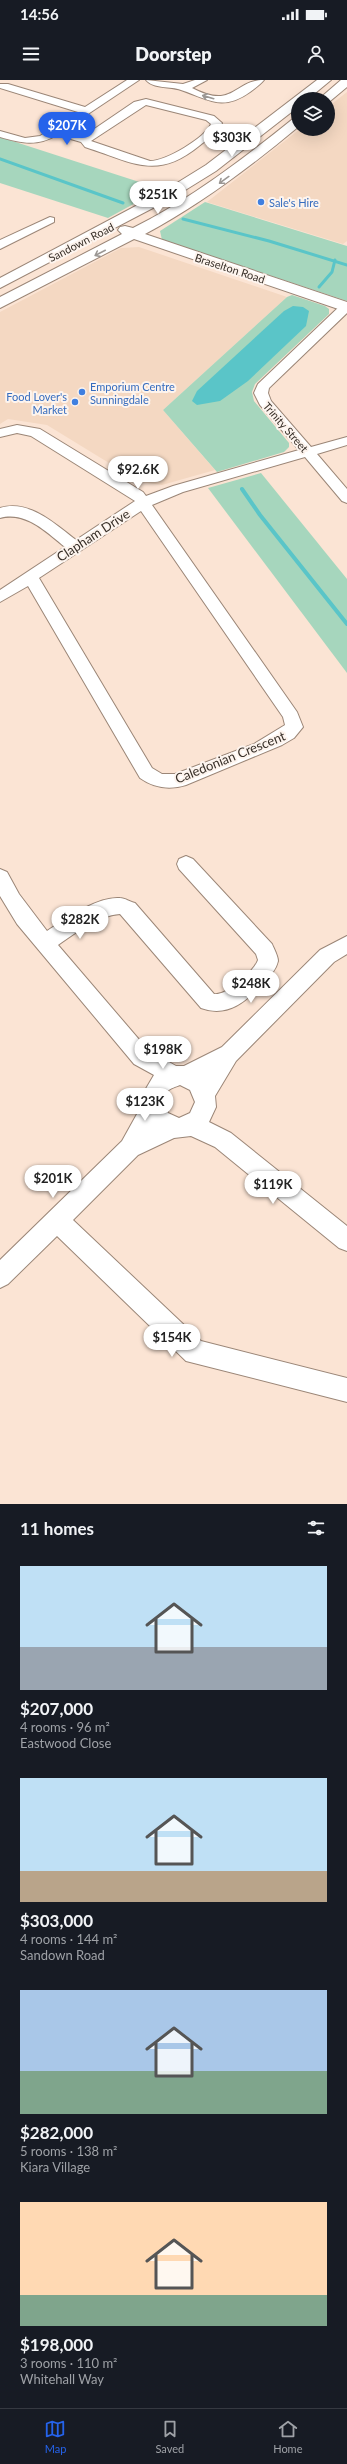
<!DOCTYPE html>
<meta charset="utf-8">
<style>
body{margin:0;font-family:Lato,sans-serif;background:#20242c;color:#f1f3f6;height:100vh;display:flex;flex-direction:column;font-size:15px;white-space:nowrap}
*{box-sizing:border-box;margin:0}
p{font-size:13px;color:#9ea1a6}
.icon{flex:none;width:22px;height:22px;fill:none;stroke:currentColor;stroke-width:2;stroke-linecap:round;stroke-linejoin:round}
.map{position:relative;height:1424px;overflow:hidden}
.panel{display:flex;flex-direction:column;background:#171b24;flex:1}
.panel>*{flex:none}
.fabs{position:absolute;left:291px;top:12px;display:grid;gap:8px}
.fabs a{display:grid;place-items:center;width:44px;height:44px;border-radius:50%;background:#171b24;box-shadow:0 4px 16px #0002;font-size:20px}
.price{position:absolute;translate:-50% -34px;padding:0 9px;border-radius:14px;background:#fff;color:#222;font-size:13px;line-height:26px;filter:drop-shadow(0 1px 2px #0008)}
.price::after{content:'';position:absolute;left:50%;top:24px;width:12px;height:9px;margin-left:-6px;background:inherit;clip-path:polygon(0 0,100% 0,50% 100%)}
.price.active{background:#2563eb;color:#fff}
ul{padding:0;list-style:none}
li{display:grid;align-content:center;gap:8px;height:212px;padding:0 20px}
li span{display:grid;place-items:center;height:124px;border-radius:0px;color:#555}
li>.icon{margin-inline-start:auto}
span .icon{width:72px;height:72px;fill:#fffc;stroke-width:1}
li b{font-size:17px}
h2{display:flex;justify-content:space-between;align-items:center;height:48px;padding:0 20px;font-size:17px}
.status{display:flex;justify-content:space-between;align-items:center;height:28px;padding:0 20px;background:#171b24;direction:ltr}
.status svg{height:11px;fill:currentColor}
header{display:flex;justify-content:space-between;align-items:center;height:52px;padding:0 20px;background:#171b24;font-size:18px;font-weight:800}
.tabs{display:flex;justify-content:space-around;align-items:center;height:56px;border-top:1px solid #363941;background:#171b24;font-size:11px;color:#9ea1a6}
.tabs a{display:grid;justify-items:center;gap:2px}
.tabs .active{color:#2563eb}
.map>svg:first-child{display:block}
.built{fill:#f4d8c2}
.green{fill:#a6d6bd}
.water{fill:#5ac5c8}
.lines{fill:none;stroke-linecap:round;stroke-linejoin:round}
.stream-far1{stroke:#5ac5c8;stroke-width:3}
.stream{stroke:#5ac5c8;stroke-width:4}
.street-casing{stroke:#9b8677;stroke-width:2}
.secondary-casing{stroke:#9b8677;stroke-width:2}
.street{fill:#fff;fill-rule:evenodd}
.secondary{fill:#fff;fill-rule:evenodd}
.oneway{stroke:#9b9794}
.shop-dot{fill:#3f7fe0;stroke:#fdf4ee;stroke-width:1.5}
.labels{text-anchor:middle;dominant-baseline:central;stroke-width:4;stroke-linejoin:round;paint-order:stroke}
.far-shop-label{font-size:11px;fill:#366cbe;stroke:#fdf4ee;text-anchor:start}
.far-street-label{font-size:11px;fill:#372f28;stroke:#fdf4ee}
.street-label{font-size:13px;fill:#372f28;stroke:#fdf4ee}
</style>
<div class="status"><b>14:56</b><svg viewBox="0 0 49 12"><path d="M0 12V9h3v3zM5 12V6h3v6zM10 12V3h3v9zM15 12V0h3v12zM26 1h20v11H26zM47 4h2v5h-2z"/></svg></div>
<header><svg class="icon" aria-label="menu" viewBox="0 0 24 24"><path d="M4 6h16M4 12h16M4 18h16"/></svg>Doorstep<svg class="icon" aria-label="person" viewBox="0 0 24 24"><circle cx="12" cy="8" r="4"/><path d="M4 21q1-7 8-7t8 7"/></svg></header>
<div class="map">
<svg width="347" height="1424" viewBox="0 0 347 1424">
<rect width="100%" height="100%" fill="#fbe4d4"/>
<g class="built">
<path d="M347,12v149l-4,3 -136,-42 93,-73h28v-22z"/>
<path d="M139,167l148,50 -124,113 52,60 -53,15 -22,-3 -93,-57 -39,-6 -8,5v-112l121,-64z"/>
</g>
<g class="green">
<path d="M0,57l161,52 -53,29 -108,-35z"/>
<path d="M205,122l142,44v55l-185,-61 -2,-9z"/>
<path d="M292,215l33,11 4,3v5l-74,70 -3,8 2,9 35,42v4l-5,5 -67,20 -54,-62 124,-113z"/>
<path d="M261,393l86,106v94l-139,-185z"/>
</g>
<path class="water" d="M293,226l10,1 6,4 -3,15 -58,55 -28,20 -23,4 -5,-4 5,-10 87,-80z"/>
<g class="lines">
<g class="stream-far1">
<path d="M0,79l123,44"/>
<path d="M183,139l86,22 78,24"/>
<path d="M319,207l13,-15 3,-12"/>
</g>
<path class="stream" d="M242,409l18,26 87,109"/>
<defs>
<g id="street">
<path d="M127,0h12l-75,50 20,6 50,-34 12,-3 68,17 8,7 -2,5c-5,7 -14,12 -21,18 -43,35 -67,16 -114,1l-4,-5 -24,-7c-20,12 -36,8 -57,2v-6l25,7 15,-2 38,-24 -78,-24v-4h8l77,23zM146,25l60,15 5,4c-6,14 -45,37 -61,37l-59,-20z"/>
<path d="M146,0l37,4 12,-4h12l-15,8c42,22 42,-8 72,-8 -4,5 -9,8 -14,12 -28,20 -42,7 -69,-2 -10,-4 -28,-1 -35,-10z"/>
<path d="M50,137l4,1v4l-54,27v-9z"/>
<path d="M347,223v10l-78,75 -1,5 3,8 40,46 36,-10v8l-30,9 30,35v14l-5,-2 -37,-44 -122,35 -31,13 145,207 6,15 -9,11 -12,7 -96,40c-16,5 -32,3 -46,-7l-112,-192 -28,16v-12l65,-43c-19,-15 -39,-36 -65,-29v-10c29,-9 55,16 76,32l59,-39 -104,-65 -14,-3 -17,4v-8l17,-4 23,4 103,63 3,4 27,-10 126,-36 -39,-45 -6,-12 4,-9 84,-80zM141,431l142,206 2,8 -31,19 -79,30h-13l-10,-6 -113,-190z"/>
<path d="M186,776l7,3 79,85c2,5 6,12 6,17 -2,9 -8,15 -14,21 -17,19 -36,36 -63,26l-81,-94c-23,2 -43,18 -62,31l90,105 28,16h8l38,-19 98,-97 27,-14v18l-13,8 -98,99 -21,35 1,11 -7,15 22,11 116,93v25l-8,-3 -124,-101 -24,-11 -17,2 -36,17 -65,65 128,121 146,37v24l-161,-41 -129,-125 -49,48 -8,4v-28l122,-119 20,-36 2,-13 10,-17 -20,-11 -117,-140 -17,-28v-27l7,3 12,22 28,37c18,-12 51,-35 73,-33 5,0 10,4 15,5l79,91c13,2 40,-23 44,-34l-2,-6 -77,-85 -2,-5 2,-5zM180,1005l10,5 5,12 -5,11 -11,5 -11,-5 -5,-11c1,-12 7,-13 17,-17z"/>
</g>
<g id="secondary">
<path d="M317,0h14l-23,19h-10v8l-82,64 -42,26 -174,91v-10l164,-87 42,-26z"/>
<path d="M341,0h6v7l-18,15 -1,-3h-9z"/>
<path d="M298,37v10c-48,40 -98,78 -153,107l202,68v10l-213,-73 -134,69v-11l122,-63 -4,-4 2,-3 5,-1 8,2c58,-29 110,-69 161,-110z"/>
</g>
</defs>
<use href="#street" class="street-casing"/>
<use href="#secondary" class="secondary-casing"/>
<use href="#street" class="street"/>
<use href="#secondary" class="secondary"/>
</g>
<defs><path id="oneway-shaft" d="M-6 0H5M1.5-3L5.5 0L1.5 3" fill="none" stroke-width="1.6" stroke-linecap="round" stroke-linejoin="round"/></defs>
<g class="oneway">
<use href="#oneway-shaft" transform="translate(208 17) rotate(-164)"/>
<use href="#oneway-shaft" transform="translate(224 100) rotate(144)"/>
<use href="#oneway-shaft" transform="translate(100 173) rotate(153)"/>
</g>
<g class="shop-dot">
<circle cx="261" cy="122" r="4"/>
<circle cx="82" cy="312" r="4"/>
<circle cx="75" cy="322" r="4"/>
</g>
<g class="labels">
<g class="far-shop-label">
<text x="269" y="122">Sale's Hire</text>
<text x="90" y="306">Emporium Centre<tspan x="90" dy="13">Sunningdale</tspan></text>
<text x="67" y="316" text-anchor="end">Food Lover's<tspan x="67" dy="13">Market</tspan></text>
</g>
<g class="far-street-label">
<text transform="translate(81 162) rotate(-27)">Sandown Road</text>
<text transform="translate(230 188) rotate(18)">Braselton Road</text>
<text transform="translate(286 347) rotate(49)">Trinity Street</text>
</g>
<g class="street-label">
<text transform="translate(93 455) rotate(-33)">Clapham Drive</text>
<text transform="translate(230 677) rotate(-22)">Caledonian Crescent</text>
</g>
</g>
</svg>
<div class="fabs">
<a><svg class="icon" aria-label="layers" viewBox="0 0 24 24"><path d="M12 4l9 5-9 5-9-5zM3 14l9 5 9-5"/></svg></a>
</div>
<b class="price active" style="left:67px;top:66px">$207K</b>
<b class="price" style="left:232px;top:78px">$303K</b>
<b class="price" style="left:158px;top:135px">$251K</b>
<b class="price" style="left:138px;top:410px">$92.6K</b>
<b class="price" style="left:80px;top:860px">$282K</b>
<b class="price" style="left:251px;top:924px">$248K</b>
<b class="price" style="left:163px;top:990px">$198K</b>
<b class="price" style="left:145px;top:1042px">$123K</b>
<b class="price" style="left:53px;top:1119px">$201K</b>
<b class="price" style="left:273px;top:1125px">$119K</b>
<b class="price" style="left:172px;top:1278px">$154K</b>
</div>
<section class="panel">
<h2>11 homes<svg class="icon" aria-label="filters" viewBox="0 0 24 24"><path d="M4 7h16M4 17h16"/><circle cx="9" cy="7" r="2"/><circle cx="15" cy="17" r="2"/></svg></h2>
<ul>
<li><span style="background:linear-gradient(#bfe0f5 65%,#9aa5b1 0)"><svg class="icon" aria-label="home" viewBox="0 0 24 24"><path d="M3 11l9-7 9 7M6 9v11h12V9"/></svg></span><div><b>$207,000</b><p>4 rooms · 96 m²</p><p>Eastwood Close</p></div></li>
<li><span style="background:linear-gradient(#bfe0f5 75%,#b9a48a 0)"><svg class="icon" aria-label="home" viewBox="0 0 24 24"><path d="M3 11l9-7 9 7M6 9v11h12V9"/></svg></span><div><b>$303,000</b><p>4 rooms · 144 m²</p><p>Sandown Road</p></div></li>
<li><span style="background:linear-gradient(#a9c7e8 65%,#7fa58c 0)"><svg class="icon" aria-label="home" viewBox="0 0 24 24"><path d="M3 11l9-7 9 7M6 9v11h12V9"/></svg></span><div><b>$282,000</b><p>5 rooms · 138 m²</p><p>Kiara Village</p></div></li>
<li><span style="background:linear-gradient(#ffd9b3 75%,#7fa58c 0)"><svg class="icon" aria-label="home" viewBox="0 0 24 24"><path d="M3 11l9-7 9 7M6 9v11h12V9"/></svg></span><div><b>$198,000</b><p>3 rooms · 110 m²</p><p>Whitehall Way</p></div></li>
</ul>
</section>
<nav class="tabs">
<a class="active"><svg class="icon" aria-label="map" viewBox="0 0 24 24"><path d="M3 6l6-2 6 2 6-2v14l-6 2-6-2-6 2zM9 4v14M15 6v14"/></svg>Map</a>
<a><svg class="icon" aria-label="saved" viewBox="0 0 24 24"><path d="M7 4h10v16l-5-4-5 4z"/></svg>Saved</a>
<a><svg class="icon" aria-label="home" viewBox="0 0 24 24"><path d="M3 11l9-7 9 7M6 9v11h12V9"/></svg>Home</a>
</nav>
